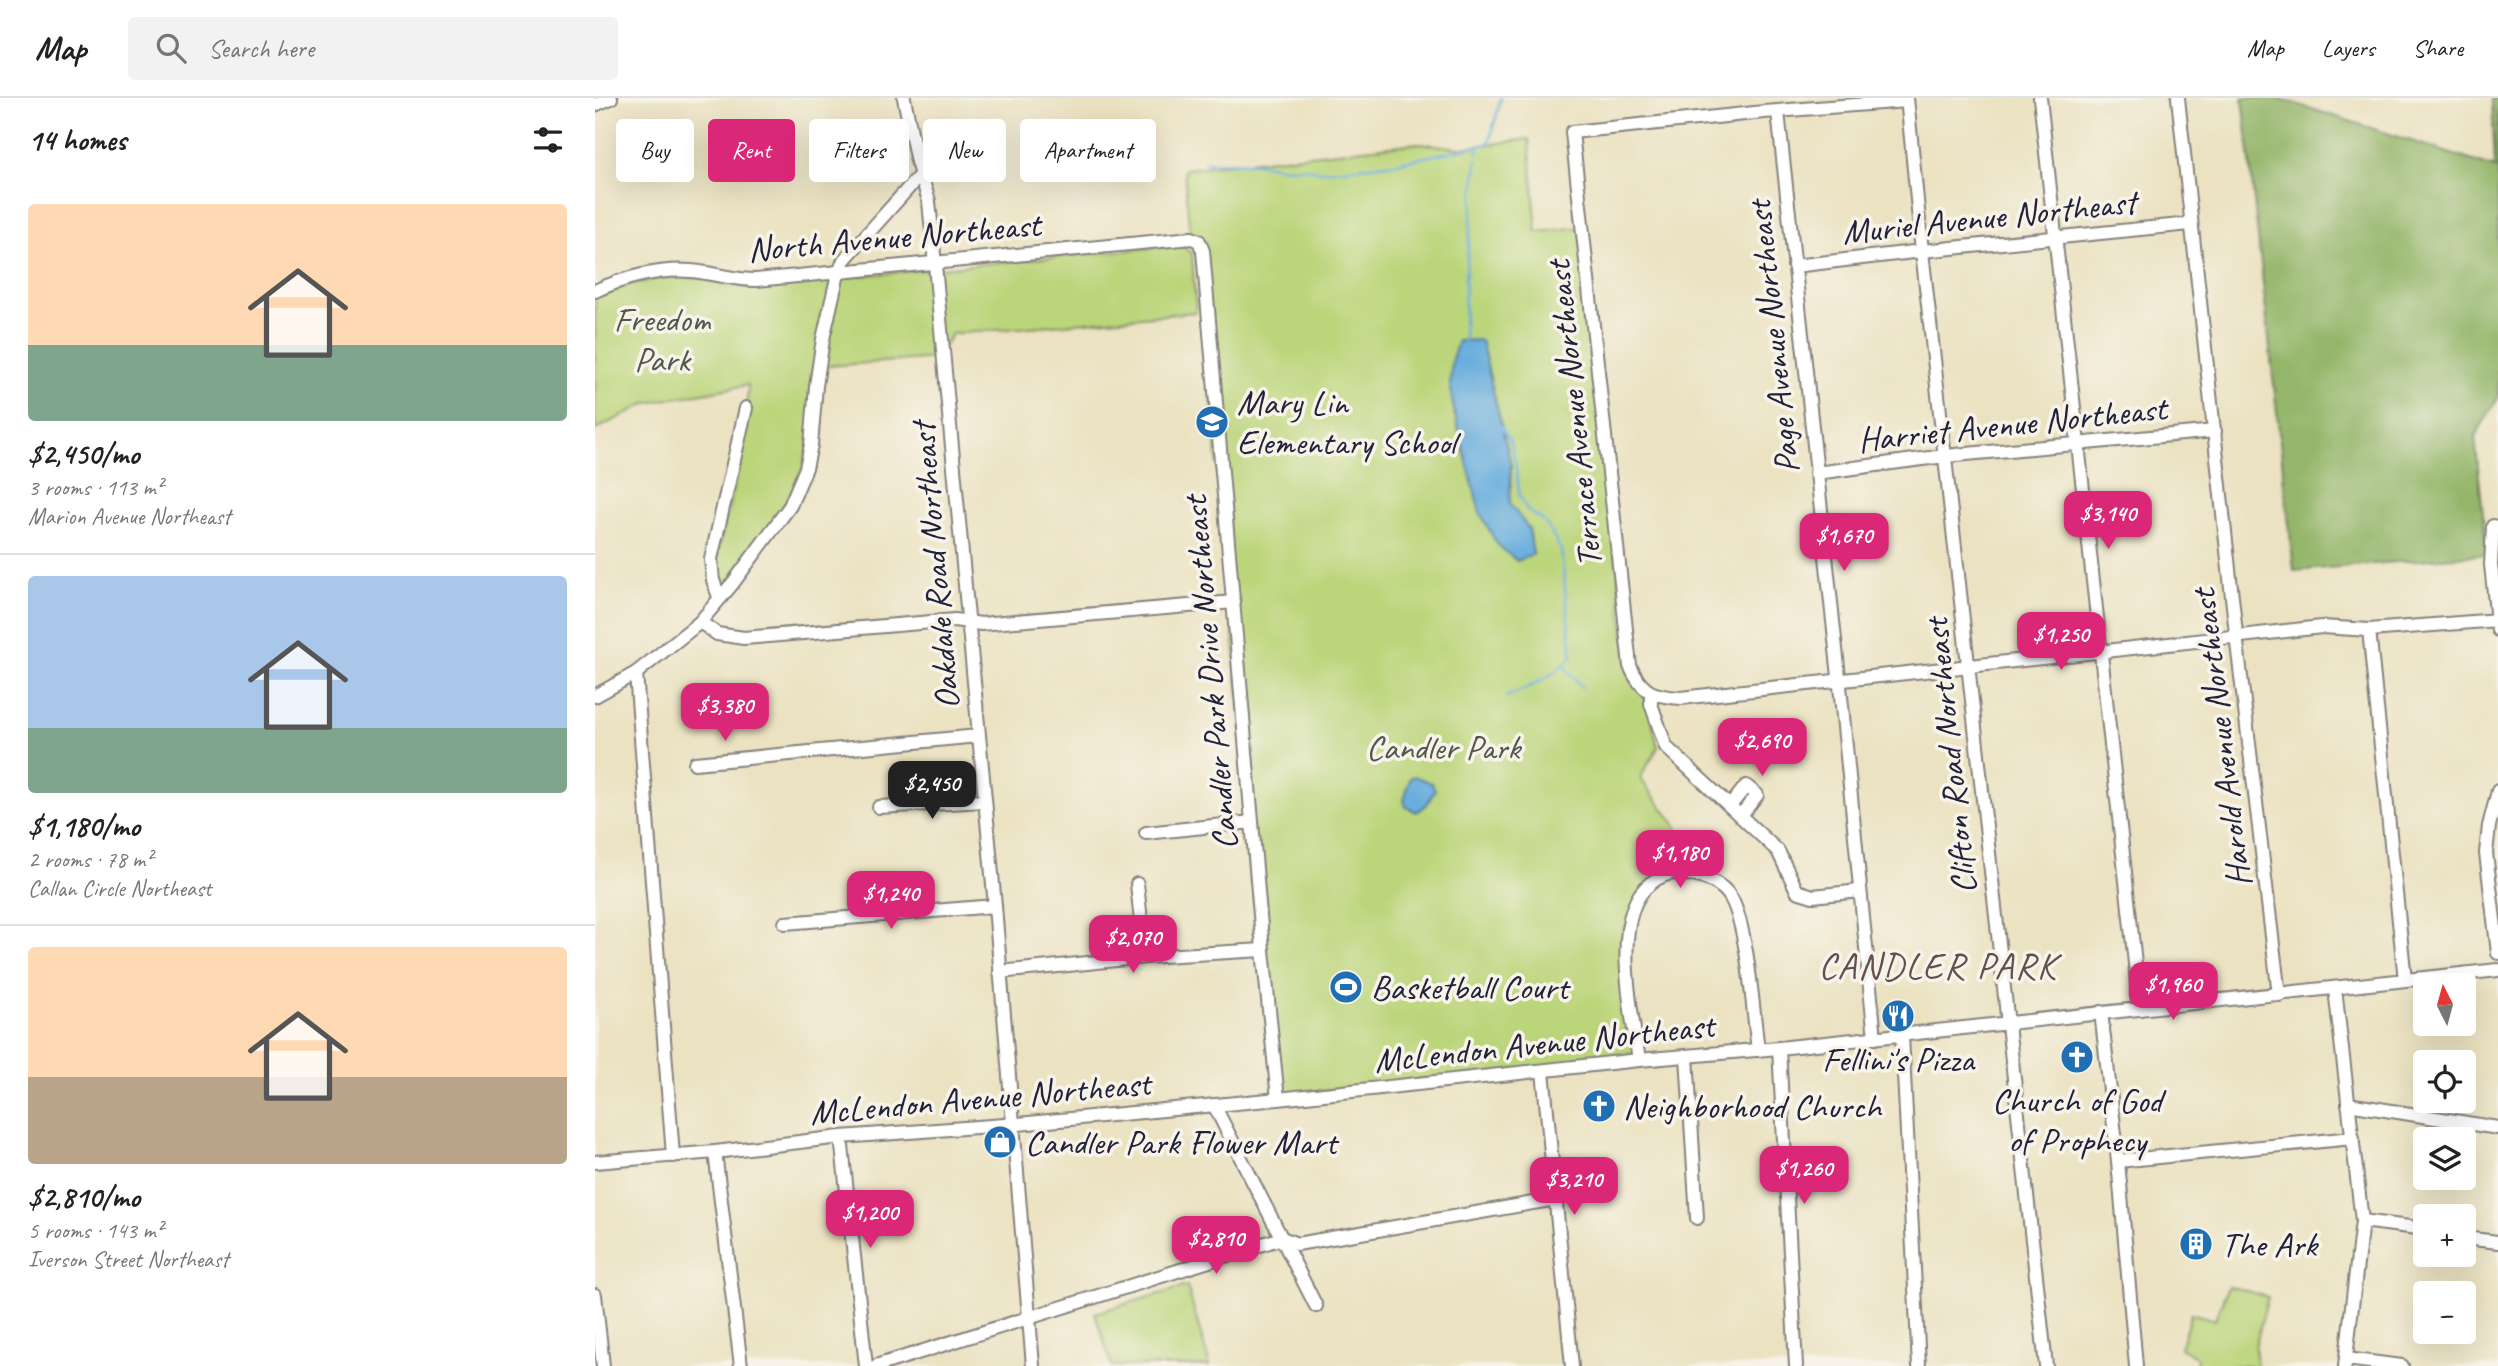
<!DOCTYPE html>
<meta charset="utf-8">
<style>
body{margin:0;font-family:Caveat,sans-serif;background:#f2f2f2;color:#222;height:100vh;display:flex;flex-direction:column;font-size:26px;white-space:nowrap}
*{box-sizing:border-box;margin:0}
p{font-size:23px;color:#767676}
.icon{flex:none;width:38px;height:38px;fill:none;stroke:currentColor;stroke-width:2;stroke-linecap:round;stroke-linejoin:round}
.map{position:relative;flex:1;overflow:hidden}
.sheet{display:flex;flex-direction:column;background:#fff;width:595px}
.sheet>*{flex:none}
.banner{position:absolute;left:21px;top:21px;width:665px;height:63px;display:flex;gap:14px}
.needle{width:46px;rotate:354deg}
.tools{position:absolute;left:1818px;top:875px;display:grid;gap:14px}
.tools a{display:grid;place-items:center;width:63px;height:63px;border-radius:7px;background:#fff;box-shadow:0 7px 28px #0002;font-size:35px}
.price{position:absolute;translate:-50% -60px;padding:0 16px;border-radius:14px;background:#db2777;color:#fff;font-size:23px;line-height:46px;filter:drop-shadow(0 2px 4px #0008)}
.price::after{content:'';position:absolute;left:50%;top:42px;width:21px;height:16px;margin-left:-10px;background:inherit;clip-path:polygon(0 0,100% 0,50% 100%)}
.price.selected{background:#222;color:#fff}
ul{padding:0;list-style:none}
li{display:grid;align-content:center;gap:14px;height:371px;padding:0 28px}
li+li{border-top:2px solid #e0e0e0}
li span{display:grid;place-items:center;height:217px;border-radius:7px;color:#555}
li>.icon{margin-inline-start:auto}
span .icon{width:126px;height:126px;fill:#fffc;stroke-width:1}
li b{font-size:30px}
h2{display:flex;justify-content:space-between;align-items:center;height:84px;padding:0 28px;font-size:30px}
.tag{padding:0 24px;border-radius:7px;background:#fff;box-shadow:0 7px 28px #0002;font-size:24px;line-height:63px}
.tag.selected{background:#db2777;color:#fff}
header{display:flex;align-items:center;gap:42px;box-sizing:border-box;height:98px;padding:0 35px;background:#fff;border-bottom:2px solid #e0e0e0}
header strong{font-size:33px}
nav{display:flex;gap:38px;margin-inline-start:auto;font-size:24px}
.search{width:490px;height:63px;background:#f2f2f2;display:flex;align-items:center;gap:18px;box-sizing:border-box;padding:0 24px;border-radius:7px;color:#767676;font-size:26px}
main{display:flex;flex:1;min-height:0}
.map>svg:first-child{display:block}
.green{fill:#bbd57a;stroke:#6e7c5a;stroke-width:2}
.forest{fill:#94b66a;stroke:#5b6c52;stroke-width:2}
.water{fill:#67addd;stroke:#44688c;stroke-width:2}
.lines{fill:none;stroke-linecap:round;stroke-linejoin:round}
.stream{stroke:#67addd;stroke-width:2.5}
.minor-casing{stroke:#86827e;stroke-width:16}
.minor{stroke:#fff;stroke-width:12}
.labels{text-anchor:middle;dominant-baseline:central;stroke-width:7;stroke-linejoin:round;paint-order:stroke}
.street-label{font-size:35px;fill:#22223b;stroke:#f7f3e8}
.park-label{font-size:35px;fill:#50584e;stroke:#f7f3e8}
.poi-label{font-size:35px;fill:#22223b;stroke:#f7f3e8;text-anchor:start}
.neighbourhood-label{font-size:37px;letter-spacing:2px;fill:#624f4f;stroke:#f7f3e8}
</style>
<header>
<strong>Map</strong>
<div class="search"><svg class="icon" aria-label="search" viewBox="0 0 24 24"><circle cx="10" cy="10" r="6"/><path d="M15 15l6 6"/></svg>Search here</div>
<nav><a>Map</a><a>Layers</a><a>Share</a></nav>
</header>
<main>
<section class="sheet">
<h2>14 homes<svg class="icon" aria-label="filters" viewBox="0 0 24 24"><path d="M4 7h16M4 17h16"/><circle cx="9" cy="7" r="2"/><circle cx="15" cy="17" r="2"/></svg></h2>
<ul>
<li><span style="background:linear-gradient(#ffd9b3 65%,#7fa58c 0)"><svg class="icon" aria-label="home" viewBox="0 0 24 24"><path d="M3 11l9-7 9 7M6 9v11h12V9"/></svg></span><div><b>$2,450/mo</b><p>3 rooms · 113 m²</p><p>Marion Avenue Northeast</p></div></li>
<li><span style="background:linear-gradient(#a9c7e8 70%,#7fa58c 0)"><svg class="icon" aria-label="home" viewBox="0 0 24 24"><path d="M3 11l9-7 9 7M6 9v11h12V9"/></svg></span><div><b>$1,180/mo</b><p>2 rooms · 78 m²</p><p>Callan Circle Northeast</p></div></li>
<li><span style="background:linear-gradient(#ffd9b3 60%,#b9a48a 0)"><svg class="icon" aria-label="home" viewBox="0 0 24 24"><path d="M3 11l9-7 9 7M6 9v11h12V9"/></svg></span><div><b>$2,810/mo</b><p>5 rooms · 143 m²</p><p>Iverson Street Northeast</p></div></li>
</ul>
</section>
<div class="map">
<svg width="1903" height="1268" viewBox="0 0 1903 1268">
<rect width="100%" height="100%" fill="#f7f3e8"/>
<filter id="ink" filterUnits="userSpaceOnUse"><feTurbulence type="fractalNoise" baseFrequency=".0143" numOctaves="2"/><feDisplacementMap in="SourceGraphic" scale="14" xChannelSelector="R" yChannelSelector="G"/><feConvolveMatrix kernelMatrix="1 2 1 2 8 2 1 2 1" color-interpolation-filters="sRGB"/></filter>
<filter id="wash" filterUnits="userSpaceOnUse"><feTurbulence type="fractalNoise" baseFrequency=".00686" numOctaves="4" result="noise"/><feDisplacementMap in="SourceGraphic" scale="28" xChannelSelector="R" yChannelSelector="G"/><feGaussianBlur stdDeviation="1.57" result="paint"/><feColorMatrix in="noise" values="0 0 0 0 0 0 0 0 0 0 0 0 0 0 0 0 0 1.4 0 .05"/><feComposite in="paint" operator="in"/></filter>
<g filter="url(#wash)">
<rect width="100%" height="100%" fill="#ebe2c1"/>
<g class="green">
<path d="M934,41l8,93 44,-5 47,440 19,31 11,49 -18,31 37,49v43l-31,12 -22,48 13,127 -362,39 -76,-836 -9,-24 -6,-67 235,-26 41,5z"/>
<path d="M585,147l12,8 4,59 -244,22 -15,24 -124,9c-2,24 0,66 -6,87 -12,46 -51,91 -79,128l-5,4 -5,-4 -2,-21 28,-118 4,-58 -101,18 -52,27v-133l37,-13 35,-7 33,1 31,8h24z"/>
<path d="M592,1188l23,80h-98l-17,-53z"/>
<path d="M1633,1188l40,11 -13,50 2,19h-61l1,-8 -17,-10 11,-35 24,7z"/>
</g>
<path class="forest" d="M1648,0h35l217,70 -3,-70h6v300l-23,39 12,117 -193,17z"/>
<g class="water">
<path d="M886,242l30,125 -1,39 19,25 4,25 -16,7 -20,-17 -17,-31 -26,-101 -4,-28 2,-25 6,-18z"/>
<path d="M819,678l18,7 3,7 -8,14 -10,8 -11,-5 -2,-7 6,-22z"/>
</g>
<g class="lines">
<g class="stream">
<path d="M883,55v-7"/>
<path d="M609,64l52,1 31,5h19l11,3 17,-1 62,-7 82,-17 9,-2 3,-4 11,-42"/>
<path d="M869,244l1,-62 12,-120"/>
<path d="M906,328l8,13 6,21 4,34 8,16 18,12 16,28 11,107c-18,19 -42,30 -66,40"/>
<path d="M969,568l18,21"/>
</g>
</g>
</g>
<g filter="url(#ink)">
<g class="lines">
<defs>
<g id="minor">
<path d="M309,0l13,64 12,39 66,705 38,460"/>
<path d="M1312,0l15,153 124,1115"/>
<path d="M1445,0l100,911"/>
<path d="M1583,0l59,545 42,352"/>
<path d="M1312,3l-143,11 -192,20 58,534c12,27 23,30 51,32l641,-71 47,3 129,-10"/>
<path d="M0,7l16,-7"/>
<path d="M1183,14l62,574 35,352"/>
<path d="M1199,168l128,-15 268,-27"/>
<path d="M0,193c28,-13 65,-23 96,-20 23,2 42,9 65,9l436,-42 7,3 4,10 60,699 15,149"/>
<path d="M1221,375l129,-17 270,-25"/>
<path d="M1898,428l-2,39 7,65"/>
<path d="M124,499l-6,-17 -2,-21 35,-151"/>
<path d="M105,524l17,12 27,4 211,-18 26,4 253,-22"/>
<path d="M1774,532l36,350"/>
<path d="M41,575l37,483"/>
<path d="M1056,595v11l15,43 112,104 19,40 16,5 47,-5"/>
<path d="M0,598l41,-23 64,-51 33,-39 57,-77 16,-38 5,-23 5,-59 7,-47 14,-61 7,-18 76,-85"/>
<path d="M100,665l283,-27"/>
<path d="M1903,693l-9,35 -3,27 12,100"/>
<path d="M1135,708l16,-20 11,9 -16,20"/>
<path d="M284,709l105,-6"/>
<path d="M551,735l106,-11"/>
<path d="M542,786l8,73"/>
<path d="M190,825l210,-17"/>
<path d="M405,874l145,-15 118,-7"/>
<path d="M1740,891l27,232 -17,145"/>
<path d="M1506,914l17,149 18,205"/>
<path d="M1307,937l17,331"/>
<path d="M1184,950l17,318"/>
<path d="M1092,958l10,162"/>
<path d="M1044,962c-7,-45 -30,-147 12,-177 9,-7 18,-11 29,-10 19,2 41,8 51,25 17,31 22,114 27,152"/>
<path d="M948,973l29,295"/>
<path d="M1753,1006l150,24"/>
<path d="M619,1007l102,201"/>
<path d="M246,1039l25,229"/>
<path d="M120,1054l26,214"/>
<path d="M1523,1063l235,-23"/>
<path d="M0,1064l120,-10 126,-15 177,-13 260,-25 361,-39 140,-12 719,-78"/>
<path d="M1767,1123l63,8"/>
<path d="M1869,1140l34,4"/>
<path d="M0,1197l8,71"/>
<path d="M1751,1261l56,7"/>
<path d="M281,1268l406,-128 15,6 259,-45"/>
</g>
</defs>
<use href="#minor" class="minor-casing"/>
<use href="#minor" class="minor"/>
</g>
</g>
<defs>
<symbol id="school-disc" viewBox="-11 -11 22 22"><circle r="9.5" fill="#1f6fb2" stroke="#f7f3e8"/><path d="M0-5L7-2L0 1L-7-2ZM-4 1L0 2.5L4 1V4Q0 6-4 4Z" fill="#fff"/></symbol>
<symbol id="stadium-disc" viewBox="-11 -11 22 22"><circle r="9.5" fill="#1f6fb2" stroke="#f7f3e8"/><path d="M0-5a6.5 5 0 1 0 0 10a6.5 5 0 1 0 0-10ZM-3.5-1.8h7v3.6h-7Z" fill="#fff"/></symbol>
<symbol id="restaurant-disc" viewBox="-11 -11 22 22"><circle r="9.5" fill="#1f6fb2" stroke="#f7f3e8"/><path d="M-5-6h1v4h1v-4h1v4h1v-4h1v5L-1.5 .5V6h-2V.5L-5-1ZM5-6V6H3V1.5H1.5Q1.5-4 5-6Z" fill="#fff"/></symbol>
<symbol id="church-disc" viewBox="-11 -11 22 22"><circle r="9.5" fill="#1f6fb2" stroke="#f7f3e8"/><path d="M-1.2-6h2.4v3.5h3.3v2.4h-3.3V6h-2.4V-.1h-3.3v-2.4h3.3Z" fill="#fff"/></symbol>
<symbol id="shop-disc" viewBox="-11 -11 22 22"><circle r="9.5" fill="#1f6fb2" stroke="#f7f3e8"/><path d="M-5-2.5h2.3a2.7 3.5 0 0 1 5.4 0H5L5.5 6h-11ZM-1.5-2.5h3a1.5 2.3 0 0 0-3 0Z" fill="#fff"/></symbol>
<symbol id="building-disc" viewBox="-11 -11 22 22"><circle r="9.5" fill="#1f6fb2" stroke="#f7f3e8"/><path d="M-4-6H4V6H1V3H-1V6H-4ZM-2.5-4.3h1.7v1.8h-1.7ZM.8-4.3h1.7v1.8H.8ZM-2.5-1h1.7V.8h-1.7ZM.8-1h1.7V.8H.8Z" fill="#fff"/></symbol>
</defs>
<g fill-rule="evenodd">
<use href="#school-disc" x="598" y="305" width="38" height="38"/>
<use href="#stadium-disc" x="732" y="870" width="38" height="38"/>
<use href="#restaurant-disc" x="1284" y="899" width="38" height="38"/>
<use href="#church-disc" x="1463" y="940" width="38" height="38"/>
<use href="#church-disc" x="985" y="989" width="38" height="38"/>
<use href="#shop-disc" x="386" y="1025" width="38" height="38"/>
<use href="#building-disc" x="1582" y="1127" width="38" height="38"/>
</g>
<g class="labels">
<g class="street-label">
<text transform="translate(1394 119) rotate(-6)">Muriel Avenue Northeast</text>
<text transform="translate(299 139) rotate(-5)">North Avenue Northeast</text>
<text transform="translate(1178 239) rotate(-96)">Page Avenue Northeast</text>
<text transform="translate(979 316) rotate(-96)">Terrace Avenue Northeast</text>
<text transform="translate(1417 326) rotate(-6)">Harriet Avenue Northeast</text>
<text transform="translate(340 468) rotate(-95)">Oakdale Road Northeast</text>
<text transform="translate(615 575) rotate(-95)">Candler Park Drive Northeast</text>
<text transform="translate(1626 640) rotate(-97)">Harold Avenue Northeast</text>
<text transform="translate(1355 658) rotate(-96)">Clifton Road Northeast</text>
<text transform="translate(949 945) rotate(-6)">McLendon Avenue Northeast</text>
<text transform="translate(385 1000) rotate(-5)">McLendon Avenue Northeast</text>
</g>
<g class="park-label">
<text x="67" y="221">Freedom<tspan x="67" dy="40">Park</tspan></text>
<text x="848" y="649">Candler Park</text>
</g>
<g class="poi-label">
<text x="642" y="304">Mary Lin<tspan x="642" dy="40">Elementary School</tspan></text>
<text x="776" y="889">Basketball Court</text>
<text x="1303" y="961" text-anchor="middle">Fellini's Pizza</text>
<text x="1482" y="1002" text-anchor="middle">Church of God<tspan x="1482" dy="40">of Prophecy</tspan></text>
<text x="1028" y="1008">Neighborhood Church</text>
<text x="430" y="1044">Candler Park Flower Mart</text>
<text x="1626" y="1146">The Ark</text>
</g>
<g class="neighbourhood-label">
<text x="1343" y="867">CANDLER PARK</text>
</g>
</g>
</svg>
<div class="tools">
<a><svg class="needle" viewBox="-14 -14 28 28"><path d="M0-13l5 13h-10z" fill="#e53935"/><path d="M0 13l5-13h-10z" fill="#767676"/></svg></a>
<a><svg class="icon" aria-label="locate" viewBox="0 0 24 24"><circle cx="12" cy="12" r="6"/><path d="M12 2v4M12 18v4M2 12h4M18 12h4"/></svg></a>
<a><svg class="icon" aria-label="layers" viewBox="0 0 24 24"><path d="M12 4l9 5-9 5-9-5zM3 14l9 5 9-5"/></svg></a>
<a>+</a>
<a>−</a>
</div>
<b class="price" style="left:1513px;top:453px">$3,140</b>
<b class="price" style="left:1249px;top:475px">$1,670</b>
<b class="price" style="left:1466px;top:574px">$1,250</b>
<b class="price" style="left:130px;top:645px">$3,380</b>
<b class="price" style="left:1167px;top:680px">$2,690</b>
<b class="price selected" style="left:337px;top:723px">$2,450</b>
<b class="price" style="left:1085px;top:792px">$1,180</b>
<b class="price" style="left:296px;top:833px">$1,240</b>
<b class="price" style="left:538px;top:877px">$2,070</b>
<b class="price" style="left:1578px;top:924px">$1,960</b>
<b class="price" style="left:1209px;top:1108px">$1,260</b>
<b class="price" style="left:979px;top:1119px">$3,210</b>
<b class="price" style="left:275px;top:1152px">$1,200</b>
<b class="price" style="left:621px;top:1178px">$2,810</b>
<div class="banner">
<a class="tag">Buy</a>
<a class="tag selected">Rent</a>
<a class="tag">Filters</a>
<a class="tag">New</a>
<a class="tag">Apartment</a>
</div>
</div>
</main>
